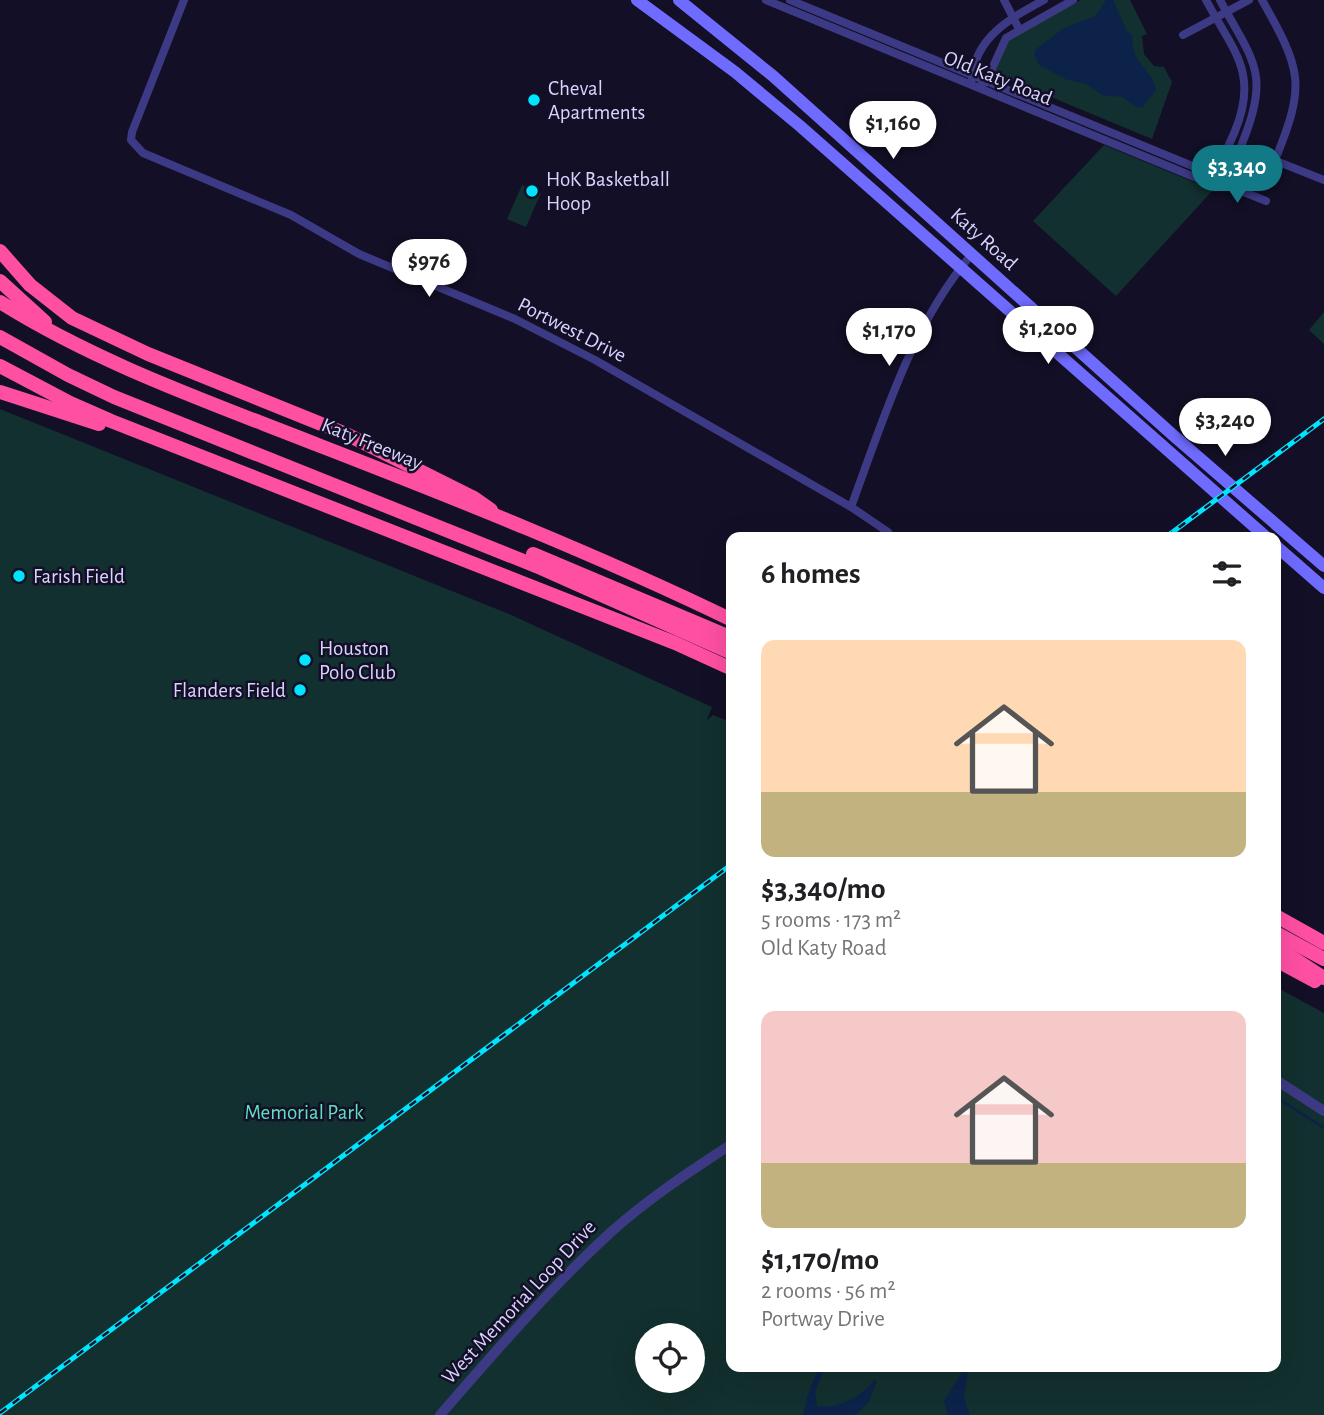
<!DOCTYPE html>
<meta charset="utf-8">
<style>
body{margin:0;font-family:"Alegreya Sans",sans-serif;background:#f2f2f2;color:#202124;height:100vh;display:flex;flex-direction:column;font-size:26px;white-space:nowrap}
*{box-sizing:border-box;margin:0}
p{font-size:23px;color:#757577}
.icon{flex:none;width:38px;height:38px;fill:none;stroke:currentColor;stroke-width:2;stroke-linecap:round;stroke-linejoin:round}
.map{position:relative;flex:1;overflow:hidden}
.panel{position:absolute;left:726px;top:532px;width:555px;height:840px;display:flex;flex-direction:column;background:#fff;border-radius:14px;box-shadow:0 7px 28px #0002}
.panel>*{flex:none}
.buttons{position:absolute;left:635px;top:1323px;display:grid;gap:14px}
.buttons a{display:grid;place-items:center;width:70px;height:70px;border-radius:50%;background:#fff;box-shadow:0 7px 28px #0002;font-size:35px}
.price{position:absolute;translate:-50% -60px;padding:0 16px;border-radius:24px;background:#fff;color:#222;font-size:23px;line-height:46px;filter:drop-shadow(0 2px 4px #0008)}
.price::after{content:'';position:absolute;left:50%;top:42px;width:21px;height:16px;margin-left:-10px;background:inherit;clip-path:polygon(0 0,100% 0,50% 100%)}
.price.selected{background:#127987;color:#fff}
ul{padding:0;list-style:none}
li{display:grid;align-content:center;gap:14px;height:371px;padding:0 35px}
li span{display:grid;place-items:center;height:217px;border-radius:14px;color:#555}
li>.icon{margin-inline-start:auto}
span .icon{width:126px;height:126px;fill:#fffc;stroke-width:1}
li b{font-size:30px}
h2{display:flex;justify-content:space-between;align-items:center;height:84px;padding:0 35px;font-size:30px}
.map>svg:first-child{display:block}
.green{fill:#12302f;fill-rule:evenodd}
.water{fill:#0c2248}
.lines{fill:none;stroke-linecap:round;stroke-linejoin:round}
.stream{stroke:#0c2248;stroke-width:2.5}
.minor{stroke:#3d3a85;stroke-width:8}
.tertiary{stroke:#3d3a85;stroke-width:10}
.secondary{stroke:#6f6bff;stroke-width:12}
.motorway{stroke:#ff4fa3;stroke-width:14}
.rail-casing{stroke:#00e5ff;stroke-width:5}
.rail{stroke:#130f26;stroke-width:2.5;stroke-dasharray:8;stroke-linecap:butt}
.poi-dot{fill:#00e5ff;stroke:#130f26;stroke-width:2.5}
.labels{text-anchor:middle;dominant-baseline:central;stroke-width:5;stroke-linejoin:round;paint-order:stroke}
.street-label{font-size:21px;fill:#d9d4ff;stroke:#130f26}
.poi-label{font-size:21px;fill:#d9d4ff;stroke:#130f26;text-anchor:start}
.park-label{font-size:21px;fill:#5fe0c0;stroke:#130f26}
</style>
<div class="map">
<svg width="1324" height="1415" viewBox="0 0 1324 1415">
<rect width="100%" height="100%" fill="#130f26"/>
<g class="green">
<path d="M1081,0h49l17,34 -5,2 2,18 10,12 10,1 8,15 -20,57 -159,-66 15,-31 7,-7z"/>
<path d="M1104,145l109,45 -97,106 -83,-75z"/>
<path d="M522,185l19,8 -15,34 -19,-8z"/>
<path d="M1324,312v32l-15,-14z"/>
<path d="M0,409l509,205 203,93 -5,13 6,-5 18,7 1,645h544v-380l48,26v402h-1324zM648,1335h45v46h-45z"/>
</g>
<g class="water">
<path d="M1106,0h7l14,31 6,5c-4,27 20,32 23,54l-13,17 -6,1 -15,-11 -20,-2 -16,-11 -21,-5 -26,-14 -5,-11 2,-5 28,-21 31,-12z"/>
<path d="M819,1367h6l-10,25 2,14c23,3 45,-10 58,-27l2,3 -9,21 -13,12h-52l5,-21z"/>
<path d="M964,1369l4,4 -4,25 6,17h-22l-4,-14z"/>
</g>
<g class="lines">
<path class="stream" d="M1276,1097l48,31"/>
<g class="minor">
<path d="M184,0l-52,132 -1,8 12,13 148,62 68,39 156,65 80,41 256,147 37,25 2,5"/>
<path d="M766,0l433,179 20,3 47,19"/>
<path d="M790,0l412,170 15,11"/>
<path d="M1004,0l15,29"/>
<path d="M1206,0c27,51 53,72 29,131 -7,17 -17,32 -16,51"/>
<path d="M1262,0c40,71 44,84 13,160"/>
<path d="M1183,35l66,-35"/>
<path d="M972,79c3,-42 39,-61 72,-79"/>
<path d="M981,85l5,-3 20,-44 67,-38"/>
<path d="M1241,147l83,33"/>
<path d="M1219,182c13,-11 18,-25 24,-41 28,-69 9,-81 -23,-141"/>
<path d="M851,507c32,-86 60,-182 121,-253"/>
</g>
<g class="tertiary">
<path d="M1276,1080l48,31"/>
<path d="M440,1415c55,-63 109,-126 171,-183 37,-33 79,-61 121,-88"/>
</g>
<g class="secondary">
<path d="M637,0l98,72 65,54 466,411"/>
<path d="M679,0l94,76 401,360 150,130"/>
<path d="M1276,546l48,42"/>
</g>
<g class="motorway">
<path d="M0,251l30,34 42,33 76,36 198,80 128,64 17,12"/>
<path d="M0,281l45,41"/>
<path d="M0,302c99,62 209,100 318,143 139,54 280,110 414,175"/>
<path d="M0,337l68,38 46,22 427,171 191,85"/>
<path d="M0,366l70,37 41,18 564,222 57,26"/>
<path d="M0,392l99,32"/>
<path d="M533,554l199,84"/>
<path d="M1276,916l48,27"/>
<path d="M1276,933l48,26"/>
<path d="M1276,947l48,31"/>
<path d="M1276,960l39,21"/>
</g>
<defs>
<g id="rail">
<path d="M1166,537l158,-118"/>
<path d="M0,1413l732,-549"/>
</g>
</defs>
<use href="#rail" class="rail-casing"/>
<use href="#rail" class="rail"/>
</g>
<g class="poi-dot">
<circle cx="534" cy="100" r="7"/>
<circle cx="532" cy="191" r="7"/>
<circle cx="19" cy="576" r="7"/>
<circle cx="305" cy="660" r="7"/>
<circle cx="300" cy="690" r="7"/>
</g>
<g class="labels">
<g class="street-label">
<text transform="translate(998 78) rotate(22)">Old Katy Road</text>
<text transform="translate(984 239) rotate(42)">Katy Road</text>
<text transform="translate(572 330) rotate(27)">Portwest Drive</text>
<text transform="translate(372 444) rotate(22)">Katy Freeway</text>
<text transform="translate(519 1302) rotate(-47)">West Memorial Loop Drive</text>
</g>
<g class="poi-label">
<text x="548" y="88">Cheval<tspan x="548" dy="24">Apartments</tspan></text>
<text x="546" y="179">HoK Basketball<tspan x="546" dy="24">Hoop</tspan></text>
<text x="33" y="576">Farish Field</text>
<text x="319" y="648">Houston<tspan x="319" dy="24">Polo Club</tspan></text>
<text x="286" y="690" text-anchor="end">Flanders Field</text>
</g>
<g class="park-label">
<text x="304" y="1112">Memorial Park</text>
</g>
</g>
</svg>
<div class="buttons">
<a><svg class="icon" aria-label="locate" viewBox="0 0 24 24"><circle cx="12" cy="12" r="6"/><path d="M12 2v4M12 18v4M2 12h4M18 12h4"/></svg></a>
</div>
<b class="price" style="left:893px;top:161px">$1,160</b>
<b class="price selected" style="left:1237px;top:205px">$3,340</b>
<b class="price" style="left:429px;top:299px">$976</b>
<b class="price" style="left:1048px;top:366px">$1,200</b>
<b class="price" style="left:889px;top:368px">$1,170</b>
<b class="price" style="left:1225px;top:458px">$3,240</b>
<section class="panel">
<h2>6 homes<svg class="icon" aria-label="filters" viewBox="0 0 24 24"><path d="M4 7h16M4 17h16"/><circle cx="9" cy="7" r="2"/><circle cx="15" cy="17" r="2"/></svg></h2>
<ul>
<li><span style="background:linear-gradient(#ffd9b3 70%,#c2b280 0)"><svg class="icon" aria-label="home" viewBox="0 0 24 24"><path d="M3 11l9-7 9 7M6 9v11h12V9"/></svg></span><div><b>$3,340/mo</b><p>5 rooms · 173 m²</p><p>Old Katy Road</p></div></li>
<li><span style="background:linear-gradient(#f6c9c9 70%,#c2b280 0)"><svg class="icon" aria-label="home" viewBox="0 0 24 24"><path d="M3 11l9-7 9 7M6 9v11h12V9"/></svg></span><div><b>$1,170/mo</b><p>2 rooms · 56 m²</p><p>Portway Drive</p></div></li>
</ul>
</section>
</div>
